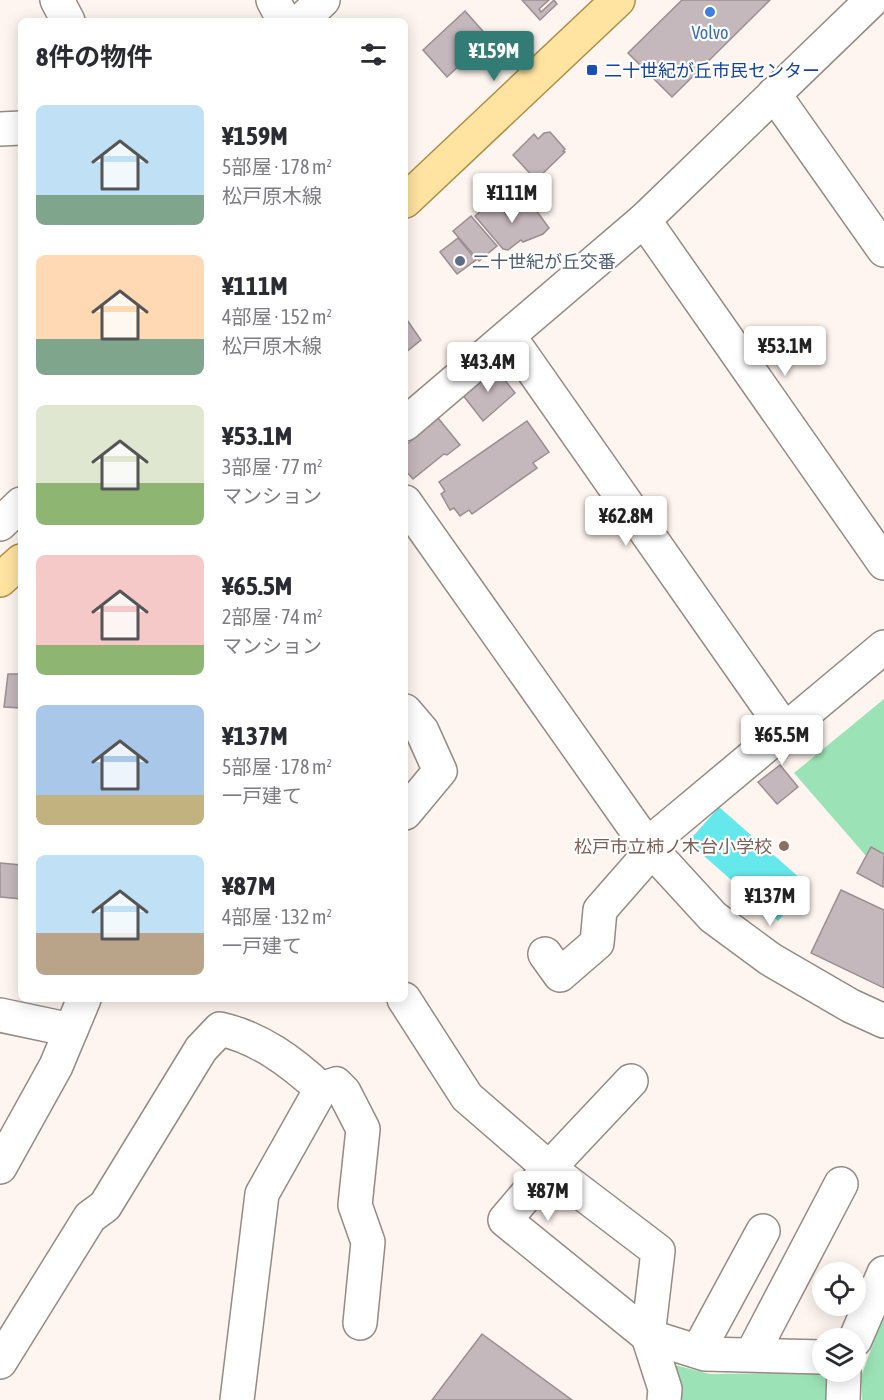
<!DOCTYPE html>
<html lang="ja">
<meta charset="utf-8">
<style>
body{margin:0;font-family:"Asap Condensed","Noto Sans JP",sans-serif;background:#f2f2f3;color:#2b2b33;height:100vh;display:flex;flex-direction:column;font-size:22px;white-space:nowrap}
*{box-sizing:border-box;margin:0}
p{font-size:20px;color:#7c7c81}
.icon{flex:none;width:33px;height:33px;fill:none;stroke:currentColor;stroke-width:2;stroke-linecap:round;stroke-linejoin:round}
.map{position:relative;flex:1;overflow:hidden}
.panel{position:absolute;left:18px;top:18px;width:390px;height:984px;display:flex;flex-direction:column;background:#fff;border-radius:9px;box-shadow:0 3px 15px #0003}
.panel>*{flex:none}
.controls{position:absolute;left:812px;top:1262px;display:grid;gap:12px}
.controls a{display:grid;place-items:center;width:54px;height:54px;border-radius:50%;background:#fff;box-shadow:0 3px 15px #0003;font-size:30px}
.price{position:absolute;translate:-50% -51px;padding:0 14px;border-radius:6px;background:#fff;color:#222;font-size:20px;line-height:39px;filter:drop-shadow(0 2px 3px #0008)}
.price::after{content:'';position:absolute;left:50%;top:36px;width:18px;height:14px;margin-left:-9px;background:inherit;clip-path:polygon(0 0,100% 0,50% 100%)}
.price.active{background:#337b75;color:#fff}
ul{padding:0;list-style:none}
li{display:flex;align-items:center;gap:18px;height:150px;padding:0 18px}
li span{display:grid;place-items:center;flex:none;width:168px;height:120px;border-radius:9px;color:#555}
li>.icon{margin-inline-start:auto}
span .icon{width:72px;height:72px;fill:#fffc;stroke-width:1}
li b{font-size:26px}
h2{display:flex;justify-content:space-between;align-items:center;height:72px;padding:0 18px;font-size:26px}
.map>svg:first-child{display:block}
.green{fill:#9be3b6}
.water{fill:#65e8eb}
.building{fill:#c5b8bd;stroke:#9a8e92;stroke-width:1.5}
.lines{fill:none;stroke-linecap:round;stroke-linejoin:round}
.minor-casing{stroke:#958a84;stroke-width:36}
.major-casing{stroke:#ad8e45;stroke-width:36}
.minor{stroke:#fff;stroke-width:33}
.major{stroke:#fee3a1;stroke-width:33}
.shop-dot{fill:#3f7fe0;stroke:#fff;stroke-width:2}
.transit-dot{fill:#1a4fb4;stroke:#fff;stroke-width:2}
.service-dot{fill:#5c6f8a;stroke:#fff;stroke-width:2}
.education-dot{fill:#8d6e63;stroke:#fff;stroke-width:2}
.labels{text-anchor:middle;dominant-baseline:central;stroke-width:4.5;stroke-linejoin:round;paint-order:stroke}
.shop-label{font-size:18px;fill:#366cbe;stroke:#fff}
.transit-label{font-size:18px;fill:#164399;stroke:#fff;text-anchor:start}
.service-label{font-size:18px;fill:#4e5e75;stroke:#fff;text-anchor:start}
.education-label{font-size:18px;fill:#785e54;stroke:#fff;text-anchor:end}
</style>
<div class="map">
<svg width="884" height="1400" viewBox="0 0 884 1400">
<rect width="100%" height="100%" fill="#fff5f0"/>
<g class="green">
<path d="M884,699v158h-17l-73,-84z"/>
<path d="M884,1313v87h-22l-1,-23z"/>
<path d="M675,1365l35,9 134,-2 -2,28h-166z"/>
</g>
<path class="water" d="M719,807l90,79 -31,35 -90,-79z"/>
<g class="building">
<path d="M522,0h27l-10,9 2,3 13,-12 3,4 -17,16z"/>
<path d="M682,0h88l-98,97 -44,-44z"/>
<path d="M465,11l24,27 -42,39 -24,-27z"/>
<path d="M550,132l15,17 -2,2 2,1 -29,28 -23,-25 21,-21 4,5 6,-6z"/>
<path d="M494,199l14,18 20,-18 21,29 -6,6 -20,8 -2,-2 -13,10 -5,-1 -28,-33z"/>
<path d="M471,216l26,30 -18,15 -26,-30z"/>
<path d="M458,238l18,22 -19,14 -17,-22z"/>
<path d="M405,317l16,23 -16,13z"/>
<path d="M493,365l22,28 -32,28 -21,-27z"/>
<path d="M438,418l22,27 -13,10 -3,-1 -31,25 -8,-9v-24z"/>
<path d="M527,421l22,31 -16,11 4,5 -65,46 -3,-4 -9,6 -6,-8 -4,2 -9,-16 4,-3 -6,-9z"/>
<path d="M8,674h13v34l-17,-1z"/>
<path d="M780,765l18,22 -21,17 -19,-22z"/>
<path d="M871,847l13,7 -1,33 -26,-14z"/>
<path d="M0,863l21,2v34l-21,-2z"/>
<path d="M841,890l43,20v78l-73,-35z"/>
<path d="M482,1334l90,66h-140z"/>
</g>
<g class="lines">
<defs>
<g id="minor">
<path d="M57,0l11,21"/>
<path d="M273,0l11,21"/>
<path d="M301,21l22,-21"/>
<path d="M774,94l110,156"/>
<path d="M0,129l21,-1"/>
<path d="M644,220l240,343"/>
<path d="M509,336l276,394"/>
<path d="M405,424l239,-204 228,-220"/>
<path d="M405,502l242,343 66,72 57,42 81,47 33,15"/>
<path d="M0,524l21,-20"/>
<path d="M405,711l17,20 18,40 -35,42"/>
<path d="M545,954l15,21 37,-32 3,-33 42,-48 5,-17 237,-198"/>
<path d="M404,999l63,98 82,71 -44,52 143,116 57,18 117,3"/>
<path d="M0,1015l71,15"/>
<path d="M631,1081l-82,87 109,83 -10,85 17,53 -1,11"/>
<path d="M0,1167l56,-101 28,-67"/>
<path d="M855,1340l29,-67"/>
<path d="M698,1351l65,-120"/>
<path d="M752,1354l89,-170"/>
<path d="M0,1362l90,-145 15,-11 96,-157 19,-20c40,9 72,33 101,60"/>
<path d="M237,1400l25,-206 59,-105 15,-5 8,8 19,37 -8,76 13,37 -8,81"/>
<path d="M843,1400l1,-29"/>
</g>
<g id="major">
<path d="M405,201l213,-201"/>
<path d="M0,580l21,-19"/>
</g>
</defs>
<use href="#minor" class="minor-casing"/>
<use href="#major" class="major-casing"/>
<use href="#minor" class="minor"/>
<use href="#major" class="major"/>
</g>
<circle class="shop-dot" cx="710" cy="12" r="6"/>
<rect class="transit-dot" x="586" y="64" width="12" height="12" rx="3"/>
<circle class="service-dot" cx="460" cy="261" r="6"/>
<circle class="education-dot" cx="784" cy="846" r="6"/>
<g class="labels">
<g class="shop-label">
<text x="710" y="32">Volvo</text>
</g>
<g class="transit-label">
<text x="604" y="70">二十世紀が丘市民センター</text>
</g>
<g class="service-label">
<text x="472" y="261">二十世紀が丘交番</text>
</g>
<g class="education-label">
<text x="772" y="846">松戸市立柿ノ木台小学校</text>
</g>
</g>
</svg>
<div class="controls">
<a><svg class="icon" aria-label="locate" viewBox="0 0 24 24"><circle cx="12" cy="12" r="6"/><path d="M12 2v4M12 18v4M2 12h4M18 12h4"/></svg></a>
<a><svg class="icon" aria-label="layers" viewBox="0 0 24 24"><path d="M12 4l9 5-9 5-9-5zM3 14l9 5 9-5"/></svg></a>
</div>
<b class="price active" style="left:494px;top:82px">¥159M</b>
<b class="price" style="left:512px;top:224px">¥111M</b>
<b class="price" style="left:785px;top:377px">¥53.1M</b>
<b class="price" style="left:488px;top:393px">¥43.4M</b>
<b class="price" style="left:626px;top:547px">¥62.8M</b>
<b class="price" style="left:782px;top:766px">¥65.5M</b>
<b class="price" style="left:770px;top:927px">¥137M</b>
<b class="price" style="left:548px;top:1222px">¥87M</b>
<section class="panel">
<h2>8件の物件<svg class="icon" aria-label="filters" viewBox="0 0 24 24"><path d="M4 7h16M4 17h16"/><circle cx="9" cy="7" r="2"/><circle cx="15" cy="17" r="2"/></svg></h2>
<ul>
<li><span style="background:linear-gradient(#bfe0f5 75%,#7fa58c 0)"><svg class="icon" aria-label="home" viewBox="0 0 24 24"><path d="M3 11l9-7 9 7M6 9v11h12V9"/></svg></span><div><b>¥159M</b><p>5部屋 · 178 m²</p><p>松戸原木線</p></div></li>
<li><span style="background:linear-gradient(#ffd9b3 70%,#7fa58c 0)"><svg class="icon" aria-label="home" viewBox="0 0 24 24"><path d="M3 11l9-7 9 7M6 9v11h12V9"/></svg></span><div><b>¥111M</b><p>4部屋 · 152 m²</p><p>松戸原木線</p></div></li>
<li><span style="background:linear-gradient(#dfe7d0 65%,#8fb573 0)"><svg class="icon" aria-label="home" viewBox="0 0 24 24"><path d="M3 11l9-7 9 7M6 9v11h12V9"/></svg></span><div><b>¥53.1M</b><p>3部屋 · 77 m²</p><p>マンション</p></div></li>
<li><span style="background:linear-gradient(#f6c9c9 75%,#8fb573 0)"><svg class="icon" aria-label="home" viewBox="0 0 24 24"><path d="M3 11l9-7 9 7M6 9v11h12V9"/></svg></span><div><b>¥65.5M</b><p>2部屋 · 74 m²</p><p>マンション</p></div></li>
<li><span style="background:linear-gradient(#a9c7e8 75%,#c2b280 0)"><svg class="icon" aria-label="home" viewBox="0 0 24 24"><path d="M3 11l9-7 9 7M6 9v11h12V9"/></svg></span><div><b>¥137M</b><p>5部屋 · 178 m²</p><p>一戸建て</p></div></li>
<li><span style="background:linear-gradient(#bfe0f5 65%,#b9a48a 0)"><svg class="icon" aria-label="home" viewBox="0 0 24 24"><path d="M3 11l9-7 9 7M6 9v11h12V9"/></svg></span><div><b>¥87M</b><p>4部屋 · 132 m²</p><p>一戸建て</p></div></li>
</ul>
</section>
</div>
